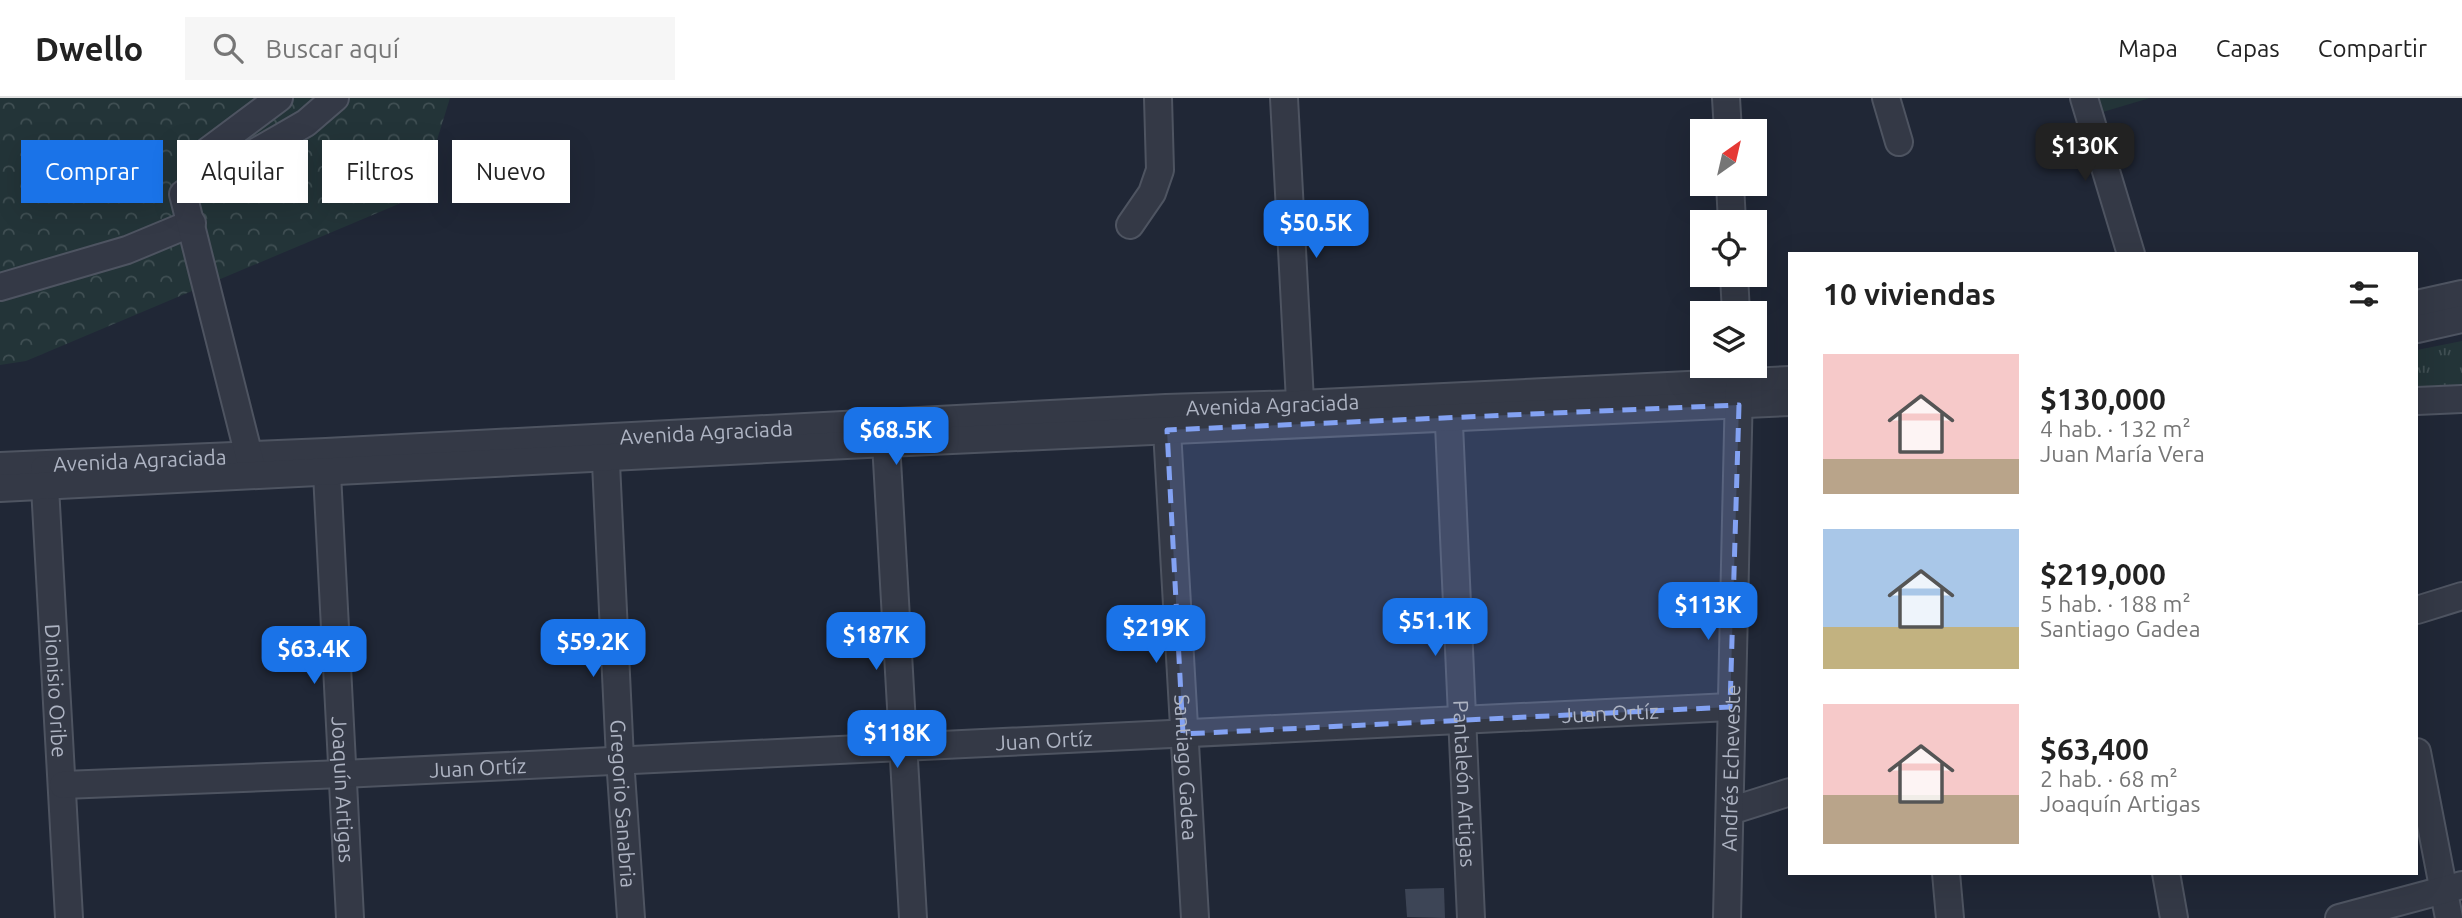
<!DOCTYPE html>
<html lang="es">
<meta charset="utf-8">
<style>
body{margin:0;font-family:Ubuntu,sans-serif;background:#f6f6f6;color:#222;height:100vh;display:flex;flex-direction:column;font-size:26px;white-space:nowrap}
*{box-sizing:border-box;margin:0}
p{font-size:23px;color:#767676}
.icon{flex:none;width:38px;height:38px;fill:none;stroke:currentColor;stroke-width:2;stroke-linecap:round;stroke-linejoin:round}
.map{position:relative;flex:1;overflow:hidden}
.side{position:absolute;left:1788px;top:154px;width:630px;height:623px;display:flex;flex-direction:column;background:#fff;border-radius:0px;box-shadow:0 7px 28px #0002}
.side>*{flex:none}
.guide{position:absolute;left:21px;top:42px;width:665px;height:63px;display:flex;gap:14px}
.needle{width:46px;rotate:34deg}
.controls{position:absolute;left:1690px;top:21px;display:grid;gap:14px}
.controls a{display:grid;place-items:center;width:77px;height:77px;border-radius:0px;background:#fff;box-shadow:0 7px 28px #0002;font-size:35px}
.price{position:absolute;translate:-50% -60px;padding:0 16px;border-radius:14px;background:#1a73e8;color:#fff;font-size:23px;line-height:46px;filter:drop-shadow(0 2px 4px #0008)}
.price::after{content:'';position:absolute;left:50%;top:42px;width:21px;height:16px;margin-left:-10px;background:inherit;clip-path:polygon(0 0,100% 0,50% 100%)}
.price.on{background:#222;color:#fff}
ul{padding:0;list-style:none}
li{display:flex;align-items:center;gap:21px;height:175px;padding:0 35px}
li span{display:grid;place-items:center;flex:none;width:196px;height:140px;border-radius:0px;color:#555}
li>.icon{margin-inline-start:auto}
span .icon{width:84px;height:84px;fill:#fffc;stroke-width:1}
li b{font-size:30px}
h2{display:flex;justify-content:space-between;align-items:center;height:84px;padding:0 35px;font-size:30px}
.tag{padding:0 24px;border-radius:0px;background:#fff;box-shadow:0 7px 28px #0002;font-size:24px;line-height:63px}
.tag.on{background:#1a73e8;color:#fff}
header{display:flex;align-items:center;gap:42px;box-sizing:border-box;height:98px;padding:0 35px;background:#fff;border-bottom:2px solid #e0e0e0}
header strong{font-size:33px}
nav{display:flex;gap:38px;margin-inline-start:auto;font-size:24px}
.search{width:490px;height:63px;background:#f6f6f6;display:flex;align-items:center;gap:18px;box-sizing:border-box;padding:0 24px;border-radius:0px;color:#767676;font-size:26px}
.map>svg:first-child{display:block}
.grass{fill:url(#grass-tufts)}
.park{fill:url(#park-crowns)}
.pitch{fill:#233438}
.building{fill:#3d4556}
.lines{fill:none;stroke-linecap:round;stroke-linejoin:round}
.minor-casing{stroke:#4e5461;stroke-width:30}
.minor{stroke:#343946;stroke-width:26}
.marked{fill:#83a2f3;fill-opacity:0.2;stroke:#83a2f3;stroke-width:5;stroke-dasharray:14 9;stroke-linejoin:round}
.labels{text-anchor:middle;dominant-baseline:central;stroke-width:5;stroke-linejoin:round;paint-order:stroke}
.street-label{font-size:21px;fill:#aeb4c3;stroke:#191f2b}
</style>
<header>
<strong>Dwello</strong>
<div class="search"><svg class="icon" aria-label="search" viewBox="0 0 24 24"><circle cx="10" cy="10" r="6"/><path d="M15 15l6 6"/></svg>Buscar aquí</div>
<nav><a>Mapa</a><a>Capas</a><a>Compartir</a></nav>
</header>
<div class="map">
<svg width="2462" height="820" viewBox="0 0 2462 820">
<defs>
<pattern id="grass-tufts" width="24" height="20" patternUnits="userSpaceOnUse" patternTransform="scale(1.75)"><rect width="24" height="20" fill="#233438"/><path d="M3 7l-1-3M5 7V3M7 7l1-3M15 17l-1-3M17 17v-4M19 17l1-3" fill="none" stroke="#404f53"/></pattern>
<pattern id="park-crowns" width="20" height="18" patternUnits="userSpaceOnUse" patternTransform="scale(1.75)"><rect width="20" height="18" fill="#233438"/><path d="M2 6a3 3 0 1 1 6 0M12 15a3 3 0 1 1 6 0" fill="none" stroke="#404f53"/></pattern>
</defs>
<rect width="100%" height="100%" fill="#202736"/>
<path class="grass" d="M2462,243v47l-45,3v-41z"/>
<path class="park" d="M0,0h450l-30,97 -394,166 -26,4z"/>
<path class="pitch" d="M2099,0h51l-47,14z"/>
<path class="building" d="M1444,790l1,30 -38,-1 -2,-28z"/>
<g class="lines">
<defs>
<g id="minor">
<path d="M1284,0l17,322"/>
<path d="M1726,0l2,33"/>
<path d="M1886,0l13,44"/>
<path d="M2084,0l47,156"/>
<path d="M204,83l-8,-21 83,-62"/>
<path d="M1730,86l2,38"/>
<path d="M1130,127l22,-32 8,-23 -2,-72"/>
<path d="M1734,177l2,38"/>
<path d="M0,189l127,-37 65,-27"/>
<path d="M2417,206l45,-10"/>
<path d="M2417,231l45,-10"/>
<path d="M2417,303l45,-2"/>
<path id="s1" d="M1448,304l23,516"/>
<path id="s2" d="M1166,315l29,505"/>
<path d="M885,327l28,493"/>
<path id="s3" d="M605,344l15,317 11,159"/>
<path id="s4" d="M326,356l24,464"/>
<path id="s5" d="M0,368l326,-14 840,-44 134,-4 490,-24"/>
<path id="s6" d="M44,371l25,449"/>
<path d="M253,374l-70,-278 123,-71 29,-25"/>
<path d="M0,390l887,-45 903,-41"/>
<path d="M2417,512l45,-14"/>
<path d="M2417,654l32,166"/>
<path id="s7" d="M63,687l279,-11 1388,-67"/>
<path d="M1730,713l60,-19"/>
<path d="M1946,775l4,45"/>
<path d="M2166,775l8,45"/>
<path id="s8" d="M1727,820l12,-530"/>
<path d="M2339,820l123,-33"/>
</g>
</defs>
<use href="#minor" class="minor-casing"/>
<use href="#minor" class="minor"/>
</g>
<path class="marked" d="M1739,307l-9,302 -547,27 -16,-304z"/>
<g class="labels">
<g class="street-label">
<text stroke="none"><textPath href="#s5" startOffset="1274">Avenida Agraciada</textPath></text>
<text stroke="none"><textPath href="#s5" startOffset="707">Avenida Agraciada</textPath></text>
<text stroke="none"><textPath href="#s5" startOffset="140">Avenida Agraciada</textPath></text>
<text stroke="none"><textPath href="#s6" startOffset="222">Dionisio Oribe</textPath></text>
<text stroke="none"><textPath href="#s7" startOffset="1549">Juan Ortíz</textPath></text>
<text stroke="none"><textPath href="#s7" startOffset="982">Juan Ortíz</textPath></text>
<text stroke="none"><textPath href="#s7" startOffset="415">Juan Ortíz</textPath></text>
<text stroke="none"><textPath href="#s2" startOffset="355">Santiago Gadea</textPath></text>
<text stroke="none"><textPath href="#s8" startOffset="150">Andrés Echeveste</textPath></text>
<text stroke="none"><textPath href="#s1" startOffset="382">Pantaleón Artigas</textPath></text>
<text stroke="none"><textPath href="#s4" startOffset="336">Joaquín Artigas</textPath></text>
<text stroke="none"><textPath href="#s3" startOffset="362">Gregorio Sanabria</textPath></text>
</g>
</g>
</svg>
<div class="controls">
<a><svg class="needle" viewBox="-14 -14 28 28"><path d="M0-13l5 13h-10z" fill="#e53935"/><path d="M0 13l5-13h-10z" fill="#767676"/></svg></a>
<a><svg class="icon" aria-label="locate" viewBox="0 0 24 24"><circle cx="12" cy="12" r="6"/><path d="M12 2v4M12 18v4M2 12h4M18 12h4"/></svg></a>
<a><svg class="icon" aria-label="layers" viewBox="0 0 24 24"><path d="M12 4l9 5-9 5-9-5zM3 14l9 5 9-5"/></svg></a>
</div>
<b class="price on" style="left:2085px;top:85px">$130K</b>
<b class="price" style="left:1316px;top:162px">$50.5K</b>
<b class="price" style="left:896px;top:369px">$68.5K</b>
<b class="price" style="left:1708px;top:544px">$113K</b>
<b class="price" style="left:1435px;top:560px">$51.1K</b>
<b class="price" style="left:1156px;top:567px">$219K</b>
<b class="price" style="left:876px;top:574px">$187K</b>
<b class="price" style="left:593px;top:581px">$59.2K</b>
<b class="price" style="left:314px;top:588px">$63.4K</b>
<b class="price" style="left:897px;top:672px">$118K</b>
<div class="guide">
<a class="tag on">Comprar</a>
<a class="tag">Alquilar</a>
<a class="tag">Filtros</a>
<a class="tag">Nuevo</a>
</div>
<section class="side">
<h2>10 viviendas<svg class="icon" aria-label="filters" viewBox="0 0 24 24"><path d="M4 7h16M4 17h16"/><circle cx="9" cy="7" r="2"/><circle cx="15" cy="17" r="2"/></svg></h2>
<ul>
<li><span style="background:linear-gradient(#f6c9c9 75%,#b9a48a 0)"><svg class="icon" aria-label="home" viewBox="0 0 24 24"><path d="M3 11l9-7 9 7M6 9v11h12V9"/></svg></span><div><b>$130,000</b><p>4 hab. · 132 m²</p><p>Juan María Vera</p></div></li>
<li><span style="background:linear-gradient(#a9c7e8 70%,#c2b280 0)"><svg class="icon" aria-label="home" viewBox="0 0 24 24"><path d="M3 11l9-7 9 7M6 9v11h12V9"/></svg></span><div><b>$219,000</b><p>5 hab. · 188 m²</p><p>Santiago Gadea</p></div></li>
<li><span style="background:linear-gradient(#f6c9c9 65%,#b9a48a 0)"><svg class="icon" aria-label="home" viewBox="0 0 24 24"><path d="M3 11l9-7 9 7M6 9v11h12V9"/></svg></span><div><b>$63,400</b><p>2 hab. · 68 m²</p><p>Joaquín Artigas</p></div></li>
</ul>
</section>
</div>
